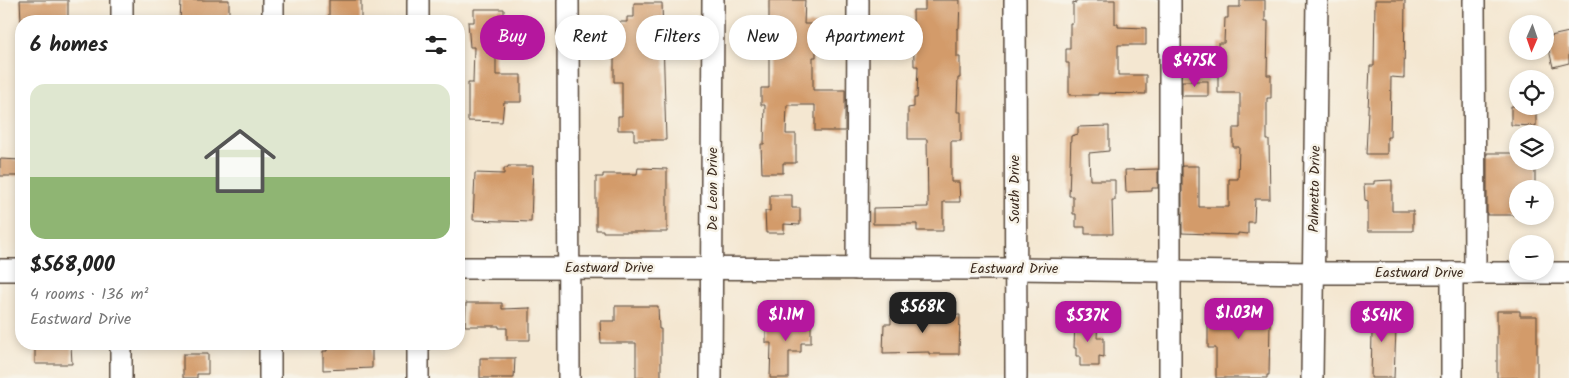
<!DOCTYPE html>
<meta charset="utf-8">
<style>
body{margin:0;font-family:Kalam,sans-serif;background:#f2f2f2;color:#222;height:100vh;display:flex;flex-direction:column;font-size:19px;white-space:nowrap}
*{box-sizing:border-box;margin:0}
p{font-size:16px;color:#767676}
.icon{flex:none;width:28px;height:28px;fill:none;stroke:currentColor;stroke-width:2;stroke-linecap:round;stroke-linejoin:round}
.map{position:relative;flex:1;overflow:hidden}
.details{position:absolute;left:15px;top:15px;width:450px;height:335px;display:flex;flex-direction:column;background:#fff;border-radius:20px;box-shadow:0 2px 8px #0003}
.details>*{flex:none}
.banner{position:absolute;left:480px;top:15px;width:475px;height:45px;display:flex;gap:10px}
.needle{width:32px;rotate:182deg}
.tools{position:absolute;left:1509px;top:15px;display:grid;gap:10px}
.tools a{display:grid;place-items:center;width:45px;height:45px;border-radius:50%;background:#fff;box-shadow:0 2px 8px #0003;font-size:25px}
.price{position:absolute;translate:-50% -42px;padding:0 11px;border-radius:10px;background:#b5179e;color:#fff;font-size:16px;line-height:32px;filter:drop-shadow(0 1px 2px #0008)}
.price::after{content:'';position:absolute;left:50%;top:30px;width:15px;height:11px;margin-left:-8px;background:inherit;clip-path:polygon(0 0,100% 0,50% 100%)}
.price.selected{background:#222;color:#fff}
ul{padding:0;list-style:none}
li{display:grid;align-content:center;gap:10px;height:265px;padding:0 15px}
li span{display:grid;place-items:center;height:155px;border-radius:15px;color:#555}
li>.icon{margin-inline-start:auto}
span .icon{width:90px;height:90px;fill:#fffc;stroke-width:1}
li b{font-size:21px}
h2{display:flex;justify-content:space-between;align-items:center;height:60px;padding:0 15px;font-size:21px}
.chip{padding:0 18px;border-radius:22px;background:#fff;box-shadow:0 2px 8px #0003;font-size:18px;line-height:45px}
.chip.selected{background:#b5179e;color:#fff}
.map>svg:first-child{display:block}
.building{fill:#d39b6a}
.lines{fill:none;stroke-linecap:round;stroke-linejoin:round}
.minor-casing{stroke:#574639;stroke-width:24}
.minor{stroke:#fff;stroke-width:21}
.labels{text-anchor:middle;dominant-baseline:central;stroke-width:5;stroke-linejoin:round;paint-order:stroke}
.street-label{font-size:14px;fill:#3b2a1e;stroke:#f7f3e8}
</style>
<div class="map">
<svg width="1569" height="378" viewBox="0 0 1569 378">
<rect width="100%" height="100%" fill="#f7f3e8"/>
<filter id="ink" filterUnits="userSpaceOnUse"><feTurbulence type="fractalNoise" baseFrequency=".02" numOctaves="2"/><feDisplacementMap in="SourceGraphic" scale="10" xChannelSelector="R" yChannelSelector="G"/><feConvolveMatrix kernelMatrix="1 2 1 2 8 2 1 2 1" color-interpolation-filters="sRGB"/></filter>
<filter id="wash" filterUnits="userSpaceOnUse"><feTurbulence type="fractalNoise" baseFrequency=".0096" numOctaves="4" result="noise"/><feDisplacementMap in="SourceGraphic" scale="20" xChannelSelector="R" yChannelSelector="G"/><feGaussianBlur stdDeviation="1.12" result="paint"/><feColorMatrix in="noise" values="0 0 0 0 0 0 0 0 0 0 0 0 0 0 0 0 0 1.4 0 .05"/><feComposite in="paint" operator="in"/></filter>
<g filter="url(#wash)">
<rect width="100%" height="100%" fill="#f4e7d1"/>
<g id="blocks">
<g class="building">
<path d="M20,0h48v21h-47z"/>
<path d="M181,0h48v21h-49z"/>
<rect x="329" y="0" width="32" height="21"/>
<path d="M769,0h36l-1,24h12v33h-3v33h32v41h-30v-26h-28l-1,29h10v29h-13v10h-21l-1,-29h3l1,-39h-4v-17h8z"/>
<path d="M925,0h35l-1,28 -2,1v28h3v21h-2l-1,34h4v29h-10v41h8l1,20h-17v29h-26v-7h-44v-16l55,-1 -1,-68h-19v-31l6,-1v-9h3l1,-32h-4l-1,-56h12z"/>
<path d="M1076,0h39v24h3v3l28,1v17h-28v30h28v19l-48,-1v2h-29v-32h-3v-14h4v-26h3v-21l3,1z"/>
<path d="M1240,0h25v21h3l-1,54h4v23h-4v42h2l1,59h-15l-1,23h-6v12l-10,-1v2l-56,-2v-67h17v41h30v-28h9l1,-32h-6v-19h7v-35h-22v-50h6l1,-25h3v-11h12z"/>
<path d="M1375,0h30l-1,78 -13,-1 -1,60h-3v17h-21l4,-88h4z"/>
<path d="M634,3h28l4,137h-32v-10h-16v-14h4v-34h-8v-45h-5v-15h18v-5h7z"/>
<path d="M474,9h30v38h-8v28h25v27h-17l-2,20 -34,-1v-38h5l1,-36h-4l-2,-25h6z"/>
<path d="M1569,32v31l-16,4 -7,-30z"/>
<rect x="1182" y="81" width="26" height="15"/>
<path d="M1511,106h25v20l-25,-1z"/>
<path d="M1109,126v25l-20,2 1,27h25v20h-3l1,34h-28v-7h-9v-13h-3v-18h-4l2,-60 7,-2v-7z"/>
<path d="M1487,153h31v8h17v28h-17v26h-31z"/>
<path d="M0,159l21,1v16h-21z"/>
<path d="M508,166h25l-2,56 -58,-2 2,-47 29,1v-6h4z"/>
<path d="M638,168l29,1v63h-64v-2h-7v-53h7v-3h34z"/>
<path d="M1158,169v19h-6v3l-26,1 -1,-22z"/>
<path d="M1392,180v31h21v20h-45v-30l-3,-1 -1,-16h10v-3z"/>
<path d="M770,195h22v13h8v17l-16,-1v9h-18l-1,-22h5z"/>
<path d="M1208,302h47v4h3v4l6,2v10l6,1 -1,52h-2v3h-51v-30h-8z"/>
<path d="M466,303h36v6l28,-1v32h-23v-12h-8v-2h-34z"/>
<path d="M615,306h43l1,23h2v49h-25v-35h-35l-1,-22h15z"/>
<path d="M1365,311h27l-1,17 5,1 -2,49h-23l1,-45h-3v-5h-4z"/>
<path d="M1497,311h23v5h17v62h-40z"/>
<path d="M891,315h69l-1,39h-30v-2l-46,1 1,-29h7z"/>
<path d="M766,319h45v24h-10v9h-12v26h-19l1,-35h-5z"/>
<path d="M1075,320h23l-1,18h7v19l-5,-1v10h-19v-10h-4v-8h-2z"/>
<path d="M35,344h36l1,20h-37z"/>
<path d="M327,344h45v24l-49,2v-19h4z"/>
<path d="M183,354h25v20h-11v4h-14z"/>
<path d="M480,358h35l-1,20h-34z"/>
</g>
</g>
</g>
<g filter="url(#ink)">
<use href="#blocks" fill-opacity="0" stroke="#574639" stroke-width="1"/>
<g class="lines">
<defs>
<g id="minor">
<path d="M568,0l1,378"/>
<path d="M1015,0l1,378"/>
<path d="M1170,0v378"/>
<path d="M1474,0l1,273"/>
<path d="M122,21v-21"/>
<path d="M273,21v-21"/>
<path d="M418,21v-21"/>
<path d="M459,268l556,1 299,4h255"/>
<path d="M857,269l1,-269"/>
<path d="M0,270h21"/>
<path d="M1452,273v105"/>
<path d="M270,344v34"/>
<path d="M121,378v-34"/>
<path d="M418,378v-34"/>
<path d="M711,378l2,-378"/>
<path d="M1312,378l5,-378"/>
</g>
</defs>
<use href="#minor" class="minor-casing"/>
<use href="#minor" class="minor"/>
</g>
</g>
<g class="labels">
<g class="street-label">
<text transform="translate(713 189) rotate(-90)">De Leon Drive</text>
<text transform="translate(1015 189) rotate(-90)">South Drive</text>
<text transform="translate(1315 189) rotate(-89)">Palmetto Drive</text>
<text x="609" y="268">Eastward Drive</text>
<text x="1014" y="269">Eastward Drive</text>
<text x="1419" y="273">Eastward Drive</text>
</g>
</g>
</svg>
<div class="tools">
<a><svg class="needle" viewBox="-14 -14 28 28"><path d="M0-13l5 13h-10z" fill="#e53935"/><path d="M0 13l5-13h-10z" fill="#767676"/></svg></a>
<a><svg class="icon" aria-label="locate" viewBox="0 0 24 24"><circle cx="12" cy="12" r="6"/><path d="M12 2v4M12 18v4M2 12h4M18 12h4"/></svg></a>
<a><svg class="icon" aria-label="layers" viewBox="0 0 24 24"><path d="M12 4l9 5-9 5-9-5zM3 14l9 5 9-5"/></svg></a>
<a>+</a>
<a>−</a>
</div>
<b class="price" style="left:1195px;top:88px">$475K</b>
<b class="price selected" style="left:923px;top:334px">$568K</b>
<b class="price" style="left:1239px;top:340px">$1.03M</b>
<b class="price" style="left:786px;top:342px">$1.1M</b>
<b class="price" style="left:1088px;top:343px">$537K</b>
<b class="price" style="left:1382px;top:343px">$541K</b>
<div class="banner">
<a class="chip selected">Buy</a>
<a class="chip">Rent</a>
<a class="chip">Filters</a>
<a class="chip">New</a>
<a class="chip">Apartment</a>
</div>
<section class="details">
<h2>6 homes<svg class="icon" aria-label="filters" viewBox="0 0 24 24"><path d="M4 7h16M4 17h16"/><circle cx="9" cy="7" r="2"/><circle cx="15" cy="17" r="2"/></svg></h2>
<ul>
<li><span style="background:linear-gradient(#dfe7d0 60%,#8fb573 0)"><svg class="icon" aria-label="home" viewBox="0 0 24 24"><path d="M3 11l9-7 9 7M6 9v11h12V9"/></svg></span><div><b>$568,000</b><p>4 rooms · 136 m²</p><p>Eastward Drive</p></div></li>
</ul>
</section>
</div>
